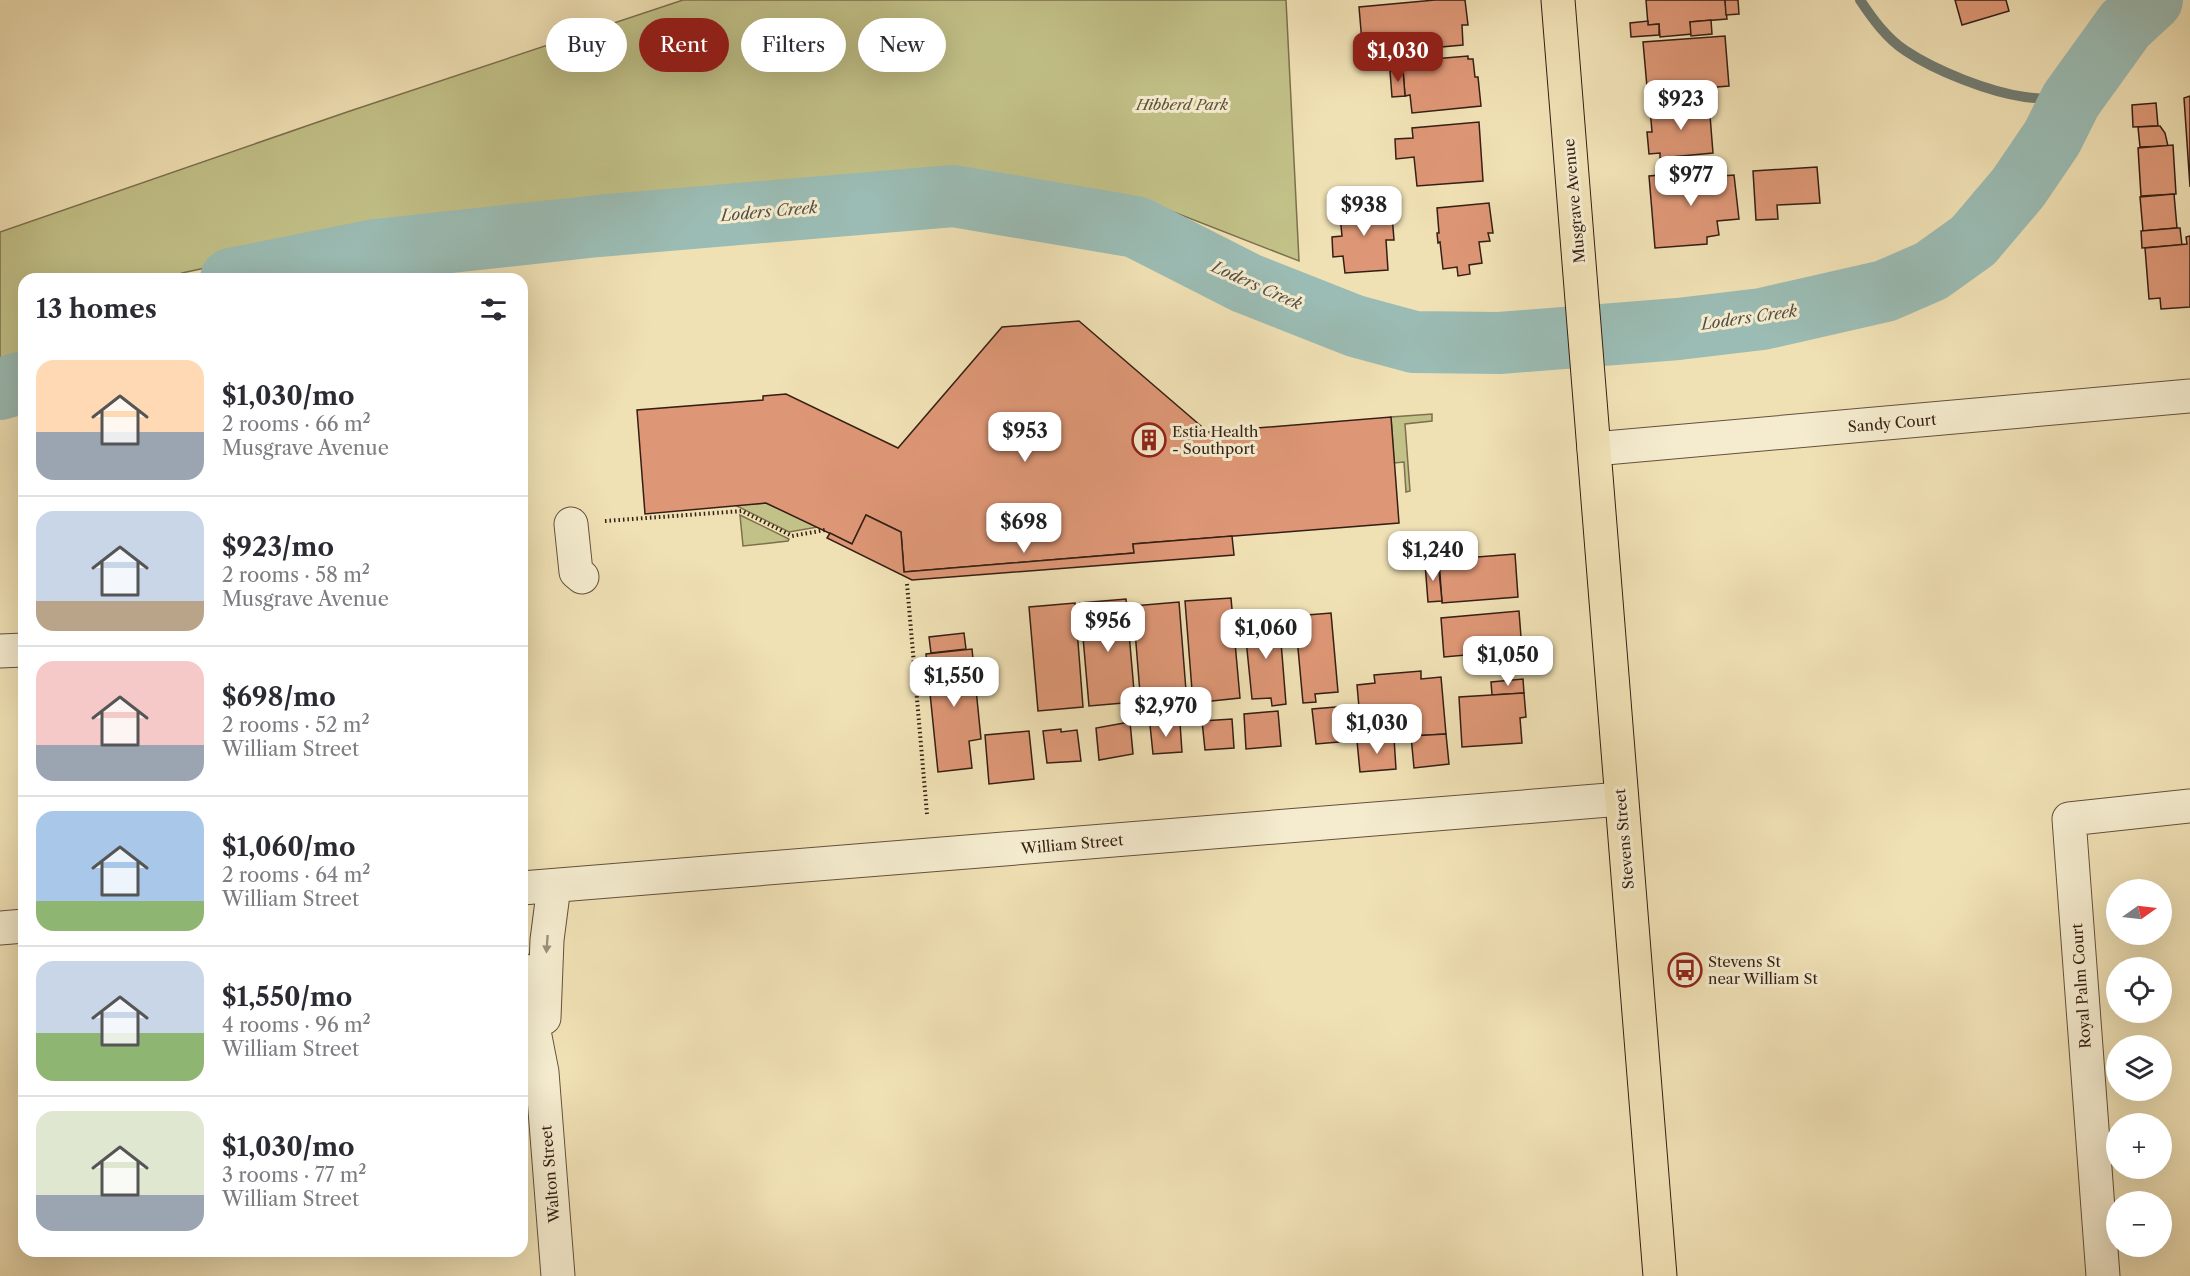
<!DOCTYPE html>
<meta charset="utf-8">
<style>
body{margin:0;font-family:"Libre Caslon Text",serif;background:#f7f7f7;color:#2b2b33;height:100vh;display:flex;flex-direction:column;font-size:22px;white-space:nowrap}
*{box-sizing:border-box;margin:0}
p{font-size:20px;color:#7c7c81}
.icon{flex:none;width:33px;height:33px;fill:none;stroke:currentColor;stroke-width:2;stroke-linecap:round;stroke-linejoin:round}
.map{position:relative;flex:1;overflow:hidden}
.side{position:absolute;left:18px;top:273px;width:510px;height:984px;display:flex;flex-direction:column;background:#fff;border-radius:18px;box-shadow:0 6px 24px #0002}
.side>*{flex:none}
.guide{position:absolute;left:546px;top:18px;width:570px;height:54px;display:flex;gap:12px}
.needle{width:39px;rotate:76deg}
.controls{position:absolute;left:2106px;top:879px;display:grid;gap:12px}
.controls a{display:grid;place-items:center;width:66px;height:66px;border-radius:50%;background:#fff;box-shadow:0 6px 24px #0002;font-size:30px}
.price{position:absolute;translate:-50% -51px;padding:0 14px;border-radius:12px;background:#fff;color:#222;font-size:20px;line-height:39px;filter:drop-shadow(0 2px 3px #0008)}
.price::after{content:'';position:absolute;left:50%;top:36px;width:18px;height:14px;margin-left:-9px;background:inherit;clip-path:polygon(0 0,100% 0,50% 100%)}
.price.active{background:#8f2418;color:#fff}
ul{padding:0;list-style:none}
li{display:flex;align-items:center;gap:18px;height:150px;padding:0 18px}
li+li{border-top:2px solid #e1e1e2}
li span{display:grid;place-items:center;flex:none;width:168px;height:120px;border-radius:18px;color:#555}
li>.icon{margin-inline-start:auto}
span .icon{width:72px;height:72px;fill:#fffc;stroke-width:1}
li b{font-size:26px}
h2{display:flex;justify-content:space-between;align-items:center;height:72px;padding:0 18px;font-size:26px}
.pill{padding:0 21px;border-radius:27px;background:#fff;box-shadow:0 6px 24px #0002;font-size:21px;line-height:54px}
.pill.active{background:#8f2418;color:#fff}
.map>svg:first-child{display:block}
.green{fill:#c2c188;stroke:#7c704e;stroke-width:1.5}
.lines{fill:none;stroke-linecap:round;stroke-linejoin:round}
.stream{stroke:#727d74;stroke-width:10}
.river{stroke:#9bbcb4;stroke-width:62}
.building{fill:#de9776;stroke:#351f14;stroke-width:1.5}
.minor-casing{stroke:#64503c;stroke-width:35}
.major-casing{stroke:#351f14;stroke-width:35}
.path{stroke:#351f14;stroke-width:4;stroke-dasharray:1.5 3;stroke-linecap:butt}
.minor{stroke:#f5eccf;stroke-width:33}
.major{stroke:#f0e1b5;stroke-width:33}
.oneway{fill:#9f907b}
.labels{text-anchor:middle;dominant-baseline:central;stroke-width:6;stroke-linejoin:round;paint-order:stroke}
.park-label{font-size:15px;font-style:italic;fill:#5f5037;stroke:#f5eccf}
.street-label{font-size:15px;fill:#351f14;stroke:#f5eccf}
.poi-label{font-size:15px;fill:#351f14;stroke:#f5eccf;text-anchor:start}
.water-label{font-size:16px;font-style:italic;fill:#544e44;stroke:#f5eccf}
</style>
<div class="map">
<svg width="2190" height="1276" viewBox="0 0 2190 1276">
<rect width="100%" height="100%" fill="#f0e1b5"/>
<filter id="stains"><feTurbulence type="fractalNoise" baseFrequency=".00333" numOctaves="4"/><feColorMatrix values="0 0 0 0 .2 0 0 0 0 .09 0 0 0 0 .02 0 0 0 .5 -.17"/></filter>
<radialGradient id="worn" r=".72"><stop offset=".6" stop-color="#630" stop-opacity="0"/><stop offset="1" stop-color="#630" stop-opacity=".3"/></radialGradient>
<g class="green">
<path d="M683,0h603l13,261 -151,-59 -178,-25 -307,26 -283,27 -198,43 -11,6h-147v86l-24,9v-142l347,-120z"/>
<path d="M1432,414v7l-27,3 5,67 -4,1 -2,-30 -10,1 -3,-46z"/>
<path d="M766,503l52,24 -29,5 -54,-27z"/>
<path d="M740,515l49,24 -1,2 -45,5z"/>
</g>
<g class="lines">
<path class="stream" d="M1860,0c12,18 27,39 46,51 30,20 83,41 119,46 15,2 31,2 46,3"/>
<g class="river">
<path d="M231,279l145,-29 222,-24 355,-30 183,31 110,56 109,43 59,16 85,1 179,-14 84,-10 123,-28 46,-20 42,-30 45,-53 34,-50 19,-38 54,-75 27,-25"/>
<path d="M0,389l24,-7"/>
</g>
</g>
<g class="building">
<path d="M1435,0h30l3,25h-6l1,20 -100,9 -4,-47z"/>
<path d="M1646,0h79l2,19 -37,3 2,12 -32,3 -1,-13 -11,1z"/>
<path d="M1725,0h13l1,14 -13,1z"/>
<path d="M1955,0h51l3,11 -47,14z"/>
<path d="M1711,20l1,14 -21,2 -1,-14z"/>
<path d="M1648,21v4l11,-1v11l-28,2 -1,-14z"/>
<path d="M1725,36l4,50 -63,5 -1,-5 -18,1 -4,-45z"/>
<path d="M1468,56v3h5l2,18h3l3,29 -69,7 -2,-18 -5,1 -2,-26 19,-2 -1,-8z"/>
<path d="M1403,70l2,26 -13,1 -2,-26z"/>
<path d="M1702,88l1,12 -29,3 -1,-12z"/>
<path d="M2190,96v91l-6,-89z"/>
<path d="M1709,103l4,50 -53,5v-5l-11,1 -2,-22h5l-2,-24z"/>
<path d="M2156,103l2,23 -25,1 -1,-22z"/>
<path d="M1479,122l4,59 -66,5 -3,-29 -18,2 -1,-20 18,-1 -1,-10z"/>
<path d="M2158,126h2l5,7 3,13 -28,1 -2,-20z"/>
<path d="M2173,145l3,49 -35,2 -3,-48z"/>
<path d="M1817,167l3,36 -43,2 1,14 -22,1 -3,-49z"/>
<path d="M1721,170l1,6 12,-1 5,44 -22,2 2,14 -12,2v7l-52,4 -6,-72z"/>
<path d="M2174,194l3,34 -34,3 -3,-34z"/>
<path d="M1384,202l1,14 7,-1 2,25h-8l2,30 -43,3 -2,-17 -10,1 -1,-20 10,-1 -3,-31z"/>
<path d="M1489,203l4,30h-5l2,8 -11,1 3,21 -13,2 1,9 -12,2 -1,-9 -14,2 -3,-27 -2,1 -1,-10h2l-2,-25z"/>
<path d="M2177,228h3l2,17 -40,3 -1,-17z"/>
<path d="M2190,236v71l-29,2 -1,-11 -11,1 -4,-51 42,-4 -1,-7z"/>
<path d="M1079,321l129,111 183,-15 8,106 -266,21 1,9 -230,19 -3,-40 -35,-17 -14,29 -86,-41 -121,11 -8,-104 126,-10v-4l23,-2 112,54 104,-121z"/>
<path d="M866,515l35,17 3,40 230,-19 -1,-9 99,-8 2,19 -322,25 -85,-42 3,-5 22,11z"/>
<path d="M1515,554l3,43 -76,6 -3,-43z"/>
<path d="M1438,562l4,39 -14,1 -3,-39z"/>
<path d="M1231,598l9,100 -47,5 -8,-102z"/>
<path d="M1126,599l9,103 -46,4 -9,-103z"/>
<path d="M1179,602l8,101 -46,3 -8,-100z"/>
<path d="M1075,603l8,104 -45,4 -9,-104z"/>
<path d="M1519,611l3,39 -78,7 -3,-39z"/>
<path d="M1331,613l7,79 -23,2 1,8 -13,1 -8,-87z"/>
<path d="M1279,617l7,87 -14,2 -1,-8 -19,1 -8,-79z"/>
<path d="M964,633l2,16 -35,4 -2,-16z"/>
<path d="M972,649l9,90 -12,2 3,27 -34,4 -12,-118z"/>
<path d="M1421,671v8l20,-2 5,57 -35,2v-8l-18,2 1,8 -32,3 -5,-56 18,-2 -1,-8z"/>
<path d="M1523,679l1,14 -32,2 -1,-13z"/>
<path d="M1524,693l2,24 -6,1 2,25 -60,4 -3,-50z"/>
<path d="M1348,706l2,35 -34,3 -4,-35z"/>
<path d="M1278,711l3,35 -35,3 -2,-35z"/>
<path d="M1232,719l2,29 -29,2 -3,-29z"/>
<path d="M1130,722l3,32 -34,6 -3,-32z"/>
<path d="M1180,723l2,29 -29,2 -3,-29z"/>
<path d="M1061,729v3l16,-2 4,31 -34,2 -4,-32z"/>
<path d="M1029,731l5,48 -45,5 -4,-49z"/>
<path d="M1446,734l3,30 -35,4 -3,-32z"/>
<path d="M1394,738l2,31 -36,3 -3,-31z"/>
</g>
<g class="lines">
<defs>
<g id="minor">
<path d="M1594,449l596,-53"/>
<path d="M571,524l5,48 6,5"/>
<path d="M0,651l24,-1"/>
<path d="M522,888l1099,-89"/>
<path d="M0,928l24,-2"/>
<path d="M522,970l20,102 16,204"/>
<path d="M544,1018l3,-78 7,-54"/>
<path d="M2103,1276l-34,-457 121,-13"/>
</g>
<path id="major" d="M1558,0l102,1276"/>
</defs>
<use href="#minor" class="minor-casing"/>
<use href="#major" class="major-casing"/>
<g class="path">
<path d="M605,521l137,-10 50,25 33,-6"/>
<path d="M907,584l20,230"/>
</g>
<use href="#minor" class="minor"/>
<use href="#major" class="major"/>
</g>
<defs><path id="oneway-solid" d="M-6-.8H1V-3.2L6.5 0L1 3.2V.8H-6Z" transform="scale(1.5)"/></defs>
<use class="oneway" href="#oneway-solid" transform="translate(547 944) rotate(94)"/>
<defs>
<symbol id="building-ring" viewBox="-11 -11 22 22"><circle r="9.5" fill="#f5eccf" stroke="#8f2418" stroke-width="1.5"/><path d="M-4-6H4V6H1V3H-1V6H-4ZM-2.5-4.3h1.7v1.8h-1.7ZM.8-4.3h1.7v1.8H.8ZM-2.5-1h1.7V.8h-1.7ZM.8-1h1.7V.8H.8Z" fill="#8f2418"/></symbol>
<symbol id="bus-ring" viewBox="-11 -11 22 22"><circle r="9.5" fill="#f5eccf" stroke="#8f2418" stroke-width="1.5"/><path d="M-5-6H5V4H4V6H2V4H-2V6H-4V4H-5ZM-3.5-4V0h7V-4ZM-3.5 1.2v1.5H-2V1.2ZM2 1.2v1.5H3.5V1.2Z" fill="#8f2418"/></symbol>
</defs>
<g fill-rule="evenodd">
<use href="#building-ring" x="1130" y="421" width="38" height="38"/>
<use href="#bus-ring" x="1666" y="951" width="38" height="38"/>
</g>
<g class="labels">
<g class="park-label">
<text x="1182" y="104">Hibberd Park</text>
</g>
<g class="street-label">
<text transform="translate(1574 201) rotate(-95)">Musgrave Avenue</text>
<text transform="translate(1892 423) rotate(-5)">Sandy Court</text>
<text transform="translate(1624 839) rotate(-95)">Stevens Street</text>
<text transform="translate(1072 844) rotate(-5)">William Street</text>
<text transform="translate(2081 986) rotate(-94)">Royal Palm Court</text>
<text transform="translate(550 1174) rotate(-95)">Walton Street</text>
</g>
<g class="poi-label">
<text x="1172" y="431">Estia Health<tspan x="1172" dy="17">- Southport</tspan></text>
<text x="1708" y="961">Stevens St<tspan x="1708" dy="17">near William St</tspan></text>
</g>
<g class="water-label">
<text transform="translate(769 211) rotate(-5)">Loders Creek</text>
<text transform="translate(1257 285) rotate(24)">Loders Creek</text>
<text transform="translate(1749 317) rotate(-8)">Loders Creek</text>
</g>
</g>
<rect width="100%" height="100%" filter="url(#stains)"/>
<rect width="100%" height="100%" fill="url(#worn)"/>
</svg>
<div class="controls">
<a><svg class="needle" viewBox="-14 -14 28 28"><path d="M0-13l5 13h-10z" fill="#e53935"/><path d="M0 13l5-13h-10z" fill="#7c7c81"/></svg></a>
<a><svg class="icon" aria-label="locate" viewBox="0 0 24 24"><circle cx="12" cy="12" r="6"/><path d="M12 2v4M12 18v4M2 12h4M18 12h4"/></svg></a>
<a><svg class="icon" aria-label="layers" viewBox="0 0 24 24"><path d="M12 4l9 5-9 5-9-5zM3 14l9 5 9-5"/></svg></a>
<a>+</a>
<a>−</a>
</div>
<b class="price active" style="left:1398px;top:83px">$1,030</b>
<b class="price" style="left:1681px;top:131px">$923</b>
<b class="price" style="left:1691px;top:207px">$977</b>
<b class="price" style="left:1364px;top:237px">$938</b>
<b class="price" style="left:1025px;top:463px">$953</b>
<b class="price" style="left:1024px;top:554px">$698</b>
<b class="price" style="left:1433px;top:582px">$1,240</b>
<b class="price" style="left:1108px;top:653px">$956</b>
<b class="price" style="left:1266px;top:660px">$1,060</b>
<b class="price" style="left:1508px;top:687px">$1,050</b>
<b class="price" style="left:954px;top:708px">$1,550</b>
<b class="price" style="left:1166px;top:738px">$2,970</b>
<b class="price" style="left:1377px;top:755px">$1,030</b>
<div class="guide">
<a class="pill">Buy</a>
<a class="pill active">Rent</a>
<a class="pill">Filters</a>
<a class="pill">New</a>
</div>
<section class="side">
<h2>13 homes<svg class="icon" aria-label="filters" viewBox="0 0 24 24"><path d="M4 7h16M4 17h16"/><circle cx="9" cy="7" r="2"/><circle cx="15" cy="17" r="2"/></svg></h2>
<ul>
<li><span style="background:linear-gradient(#ffd9b3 60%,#9aa5b1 0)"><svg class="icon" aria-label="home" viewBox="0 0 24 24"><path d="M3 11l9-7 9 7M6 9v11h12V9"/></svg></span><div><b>$1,030/mo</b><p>2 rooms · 66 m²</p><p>Musgrave Avenue</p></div></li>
<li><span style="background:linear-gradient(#c9d6e8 75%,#b9a48a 0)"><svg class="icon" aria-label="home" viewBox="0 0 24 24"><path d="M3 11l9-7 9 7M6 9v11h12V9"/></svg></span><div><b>$923/mo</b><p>2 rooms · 58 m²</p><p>Musgrave Avenue</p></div></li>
<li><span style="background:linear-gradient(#f6c9c9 70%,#9aa5b1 0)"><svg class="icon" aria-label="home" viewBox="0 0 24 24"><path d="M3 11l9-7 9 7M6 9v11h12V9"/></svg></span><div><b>$698/mo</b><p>2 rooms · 52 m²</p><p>William Street</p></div></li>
<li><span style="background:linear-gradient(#a9c7e8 75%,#8fb573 0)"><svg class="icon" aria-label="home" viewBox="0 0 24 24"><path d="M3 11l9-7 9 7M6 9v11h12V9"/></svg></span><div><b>$1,060/mo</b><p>2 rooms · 64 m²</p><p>William Street</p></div></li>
<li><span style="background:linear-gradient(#c9d6e8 60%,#8fb573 0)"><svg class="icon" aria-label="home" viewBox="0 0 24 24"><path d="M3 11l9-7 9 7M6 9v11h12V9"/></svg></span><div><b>$1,550/mo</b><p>4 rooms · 96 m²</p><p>William Street</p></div></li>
<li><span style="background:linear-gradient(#dfe7d0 70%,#9aa5b1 0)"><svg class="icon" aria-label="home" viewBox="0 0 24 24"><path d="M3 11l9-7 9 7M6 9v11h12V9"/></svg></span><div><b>$1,030/mo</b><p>3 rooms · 77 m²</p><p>William Street</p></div></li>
</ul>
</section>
</div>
